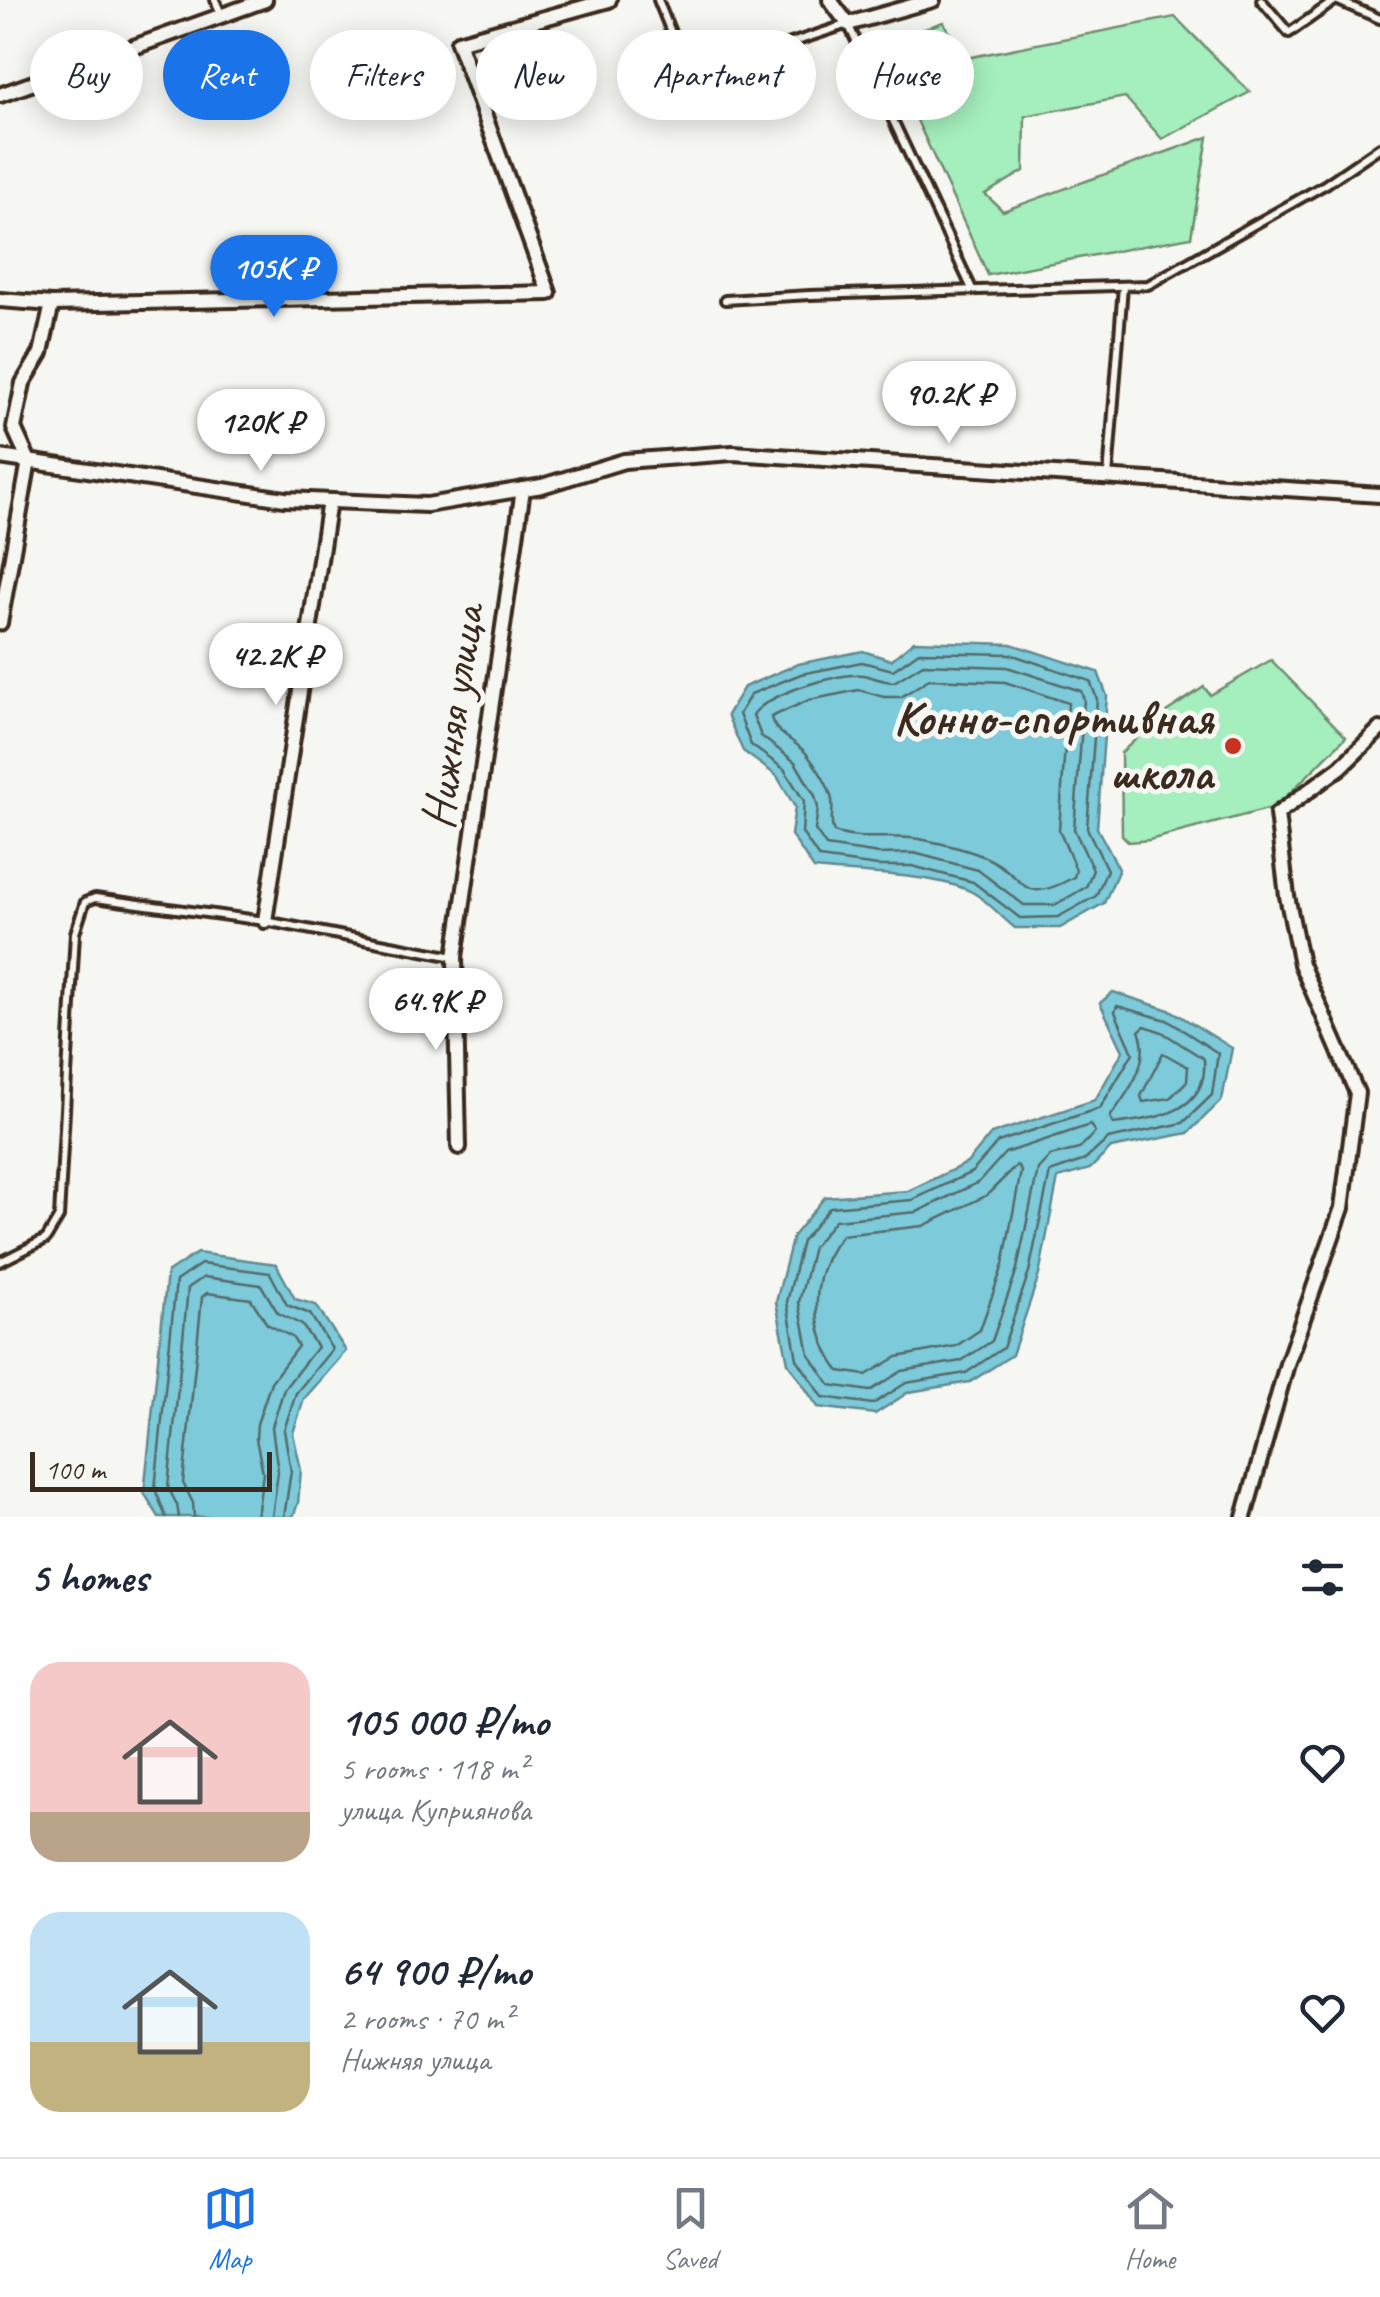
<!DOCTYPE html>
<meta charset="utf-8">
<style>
body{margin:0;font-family:Caveat,sans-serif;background:#f6f6f7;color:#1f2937;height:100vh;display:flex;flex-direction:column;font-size:38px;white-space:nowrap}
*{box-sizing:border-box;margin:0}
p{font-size:32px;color:#747a83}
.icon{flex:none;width:55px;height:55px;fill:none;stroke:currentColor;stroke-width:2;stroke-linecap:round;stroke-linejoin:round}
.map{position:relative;height:1517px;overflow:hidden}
.panel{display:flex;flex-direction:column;background:#fff;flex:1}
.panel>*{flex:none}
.banner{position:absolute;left:30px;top:30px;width:1320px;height:90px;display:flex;gap:20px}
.scale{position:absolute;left:30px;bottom:25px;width:242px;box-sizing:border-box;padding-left:10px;border:5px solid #3b2a1e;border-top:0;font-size:28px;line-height:35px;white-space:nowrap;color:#3b2a1e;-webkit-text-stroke:8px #f6f6f2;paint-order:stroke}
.price{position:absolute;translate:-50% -85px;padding:0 22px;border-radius:35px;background:#fff;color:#222;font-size:32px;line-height:65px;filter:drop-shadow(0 2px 5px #0008)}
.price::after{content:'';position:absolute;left:50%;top:60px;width:30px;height:22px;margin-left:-15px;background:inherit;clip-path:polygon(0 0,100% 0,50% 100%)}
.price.current{background:#1a73e8;color:#fff}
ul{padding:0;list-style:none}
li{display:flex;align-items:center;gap:30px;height:250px;padding:0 30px}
li span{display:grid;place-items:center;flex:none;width:280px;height:200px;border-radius:30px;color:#555}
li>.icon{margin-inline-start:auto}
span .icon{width:120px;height:120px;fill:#fffc;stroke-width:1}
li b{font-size:42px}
h2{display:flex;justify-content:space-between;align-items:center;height:120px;padding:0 30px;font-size:42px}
.pill{padding:0 35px;border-radius:45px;background:#fff;box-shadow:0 5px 25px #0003;font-size:35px;line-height:90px}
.pill.current{background:#1a73e8;color:#fff}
.menu{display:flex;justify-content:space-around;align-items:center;height:140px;border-top:2px solid #e0e1e3;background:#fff;font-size:28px;color:#747a83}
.menu a{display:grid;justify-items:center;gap:5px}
.menu .current{color:#1a73e8}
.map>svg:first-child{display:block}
.green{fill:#a5eebd;stroke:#708c6e;stroke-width:2.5}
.water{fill:#7ccada;stroke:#628a8f;stroke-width:2.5}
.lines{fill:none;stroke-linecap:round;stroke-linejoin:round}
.shore{stroke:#556a69;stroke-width:2.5}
.lane-casing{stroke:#3b2a1e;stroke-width:14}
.street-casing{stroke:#3b2a1e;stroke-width:20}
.lane{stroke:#f6f6f2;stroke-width:6}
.street{stroke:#f6f6f2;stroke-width:12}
.poi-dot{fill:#c8321e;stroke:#f6f6f2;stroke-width:4}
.labels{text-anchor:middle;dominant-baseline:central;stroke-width:10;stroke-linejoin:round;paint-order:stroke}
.street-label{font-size:48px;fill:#3b2a1e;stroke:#f6f6f2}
.poi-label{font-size:48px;font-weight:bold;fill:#3b2a1e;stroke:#f6f6f2;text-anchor:end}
</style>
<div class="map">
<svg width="1380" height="1517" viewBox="0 0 1380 1517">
<rect width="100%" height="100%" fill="#f6f6f2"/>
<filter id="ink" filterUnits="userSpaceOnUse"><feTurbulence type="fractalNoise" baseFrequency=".01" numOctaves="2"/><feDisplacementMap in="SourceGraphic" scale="20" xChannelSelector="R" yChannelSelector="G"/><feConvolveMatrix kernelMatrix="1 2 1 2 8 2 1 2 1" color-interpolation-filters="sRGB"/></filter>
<g filter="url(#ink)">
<g class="green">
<path d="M1175,17l75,75 -88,47 -37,-42 -100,19 -1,55 -39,23 18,17 205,-74 -17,100 -203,38 -106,-231 61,-22 23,36z"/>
<path d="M1271,660l75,77 -70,70 -127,33 -20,2 -7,-7 -1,-82 16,-15 2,-8 65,-43 6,8z"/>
</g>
<g class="water">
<path d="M914,641l97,3 87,28 9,24 -10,132 22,41 -15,34 -44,25h-45c-14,-11 -28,-28 -43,-36 -37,-19 -115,-18 -158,-23l-23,-34 4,-28 -18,-31 -34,-25 -16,-36 17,-28 54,-23 65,-13 28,9z"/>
<path d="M1113,992l59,19 60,37 -10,52 -34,33 -77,15 -21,21 -32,9 -19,97 -27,80 -42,27 -61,10 -34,22 -57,-7 -30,-44 -12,-61 17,-66 32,-39 83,-6 59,-28 24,-29 104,-34 28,-49 -23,-48z"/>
<path d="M197,1253l79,11 19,35 21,6 30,46 -42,48 -11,34 8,37 -3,33 -5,14h-134l-15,-24 23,-220z"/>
</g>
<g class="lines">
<g class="shore">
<path d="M919,652l91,2 80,27 7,18 -10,129 20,42 -11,26 -38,21 -38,1 -47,-36 -61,-16h-34l-59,-8 -17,-25 2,-32 -20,-32 -33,-24 -12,-31 12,-20 50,-20 61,-12 31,8z"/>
<path d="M923,664l84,3 74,24 3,9 -10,129 19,41 -7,17 -31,18h-31l-46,-35 -64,-17 -35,1 -53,-8 -11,-16 3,-22 -3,-12 -20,-34 -34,-26 -8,-21c13,-21 86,-43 110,-40 11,2 20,7 31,7z"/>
<path d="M929,679l76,3 63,21 -9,127 17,40 -2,7c-56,31 -45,0 -87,-19 -20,-9 -47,-15 -68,-19 -28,-5 -58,3 -85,-7 -5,-11 0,-20 -2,-32 -3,-14 -14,-31 -23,-43 -10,-16 -35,-22 -38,-40l38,-17 50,-10 25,7h17z"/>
<path d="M1117,1006l50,14 51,33 -6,42 -29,28 -75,16 -23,21 -35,12 -21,100 -26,76 -37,25 -60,10 -33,21 -50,-7 -26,-38 -10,-57 15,-61 28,-34 82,-7 60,-28 26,-30 102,-34 33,-55 -18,-41z"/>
<path d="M1145,1026l17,6 42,27c5,54 -50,60 -91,65l-3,-7c18,-24 42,-56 29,-86z"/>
<path d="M1163,1053l25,14 -1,14 -17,17 -27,4 -2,-6z"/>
<path d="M1090,1125l5,7 -16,17 -29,7 -12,13 -21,100 -25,72 -31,20 -59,10 -32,20 -40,-6 -21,-31 -10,-52 14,-55 22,-27 82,-8 62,-30 26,-29z"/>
<path d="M1017,1165l4,6 -18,94 -23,65 -24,16 -59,11 -31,18 -27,-4c-30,-42 -30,-96 3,-136l81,-9 64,-31z"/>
<path d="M166,1517l-11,-28 21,-208 25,-17 69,9 17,32 23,9 22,35 -36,44 -12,37 7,41 -7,46"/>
<path d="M179,1517l-2,-12 -9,-18 20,-199 16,-11 57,8 17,28 24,12 15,22 -33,42 -12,38 6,45 -6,45"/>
<path d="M194,1517l-1,-14 -10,-20 19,-186 5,-4 44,6 16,25 25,13 6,9 -27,36 -14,42 -1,15 7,34 -6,44"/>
</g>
<defs>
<g id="lane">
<path d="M215,0l7,16"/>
<path d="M658,0l31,77 159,-53 124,265"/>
<path d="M1261,0l28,33 47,-33 44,19"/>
<path d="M725,300l85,-5 338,-10 178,-101 54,-37"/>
<path d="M1108,477l15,-191"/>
<path d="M0,1262l46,-23 13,-22 16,-284 10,-31 10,-4 170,23 189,36"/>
</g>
<g id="street">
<path d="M830,0l18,24 85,-24"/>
<path d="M0,95l265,-95"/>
<path d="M0,300l52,4 497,-11 -91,-251 151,-42"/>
<path d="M0,457l285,42 142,6 115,-19 82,-25 109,-8 647,42"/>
<path d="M0,623l29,-162 -15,-33 9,-45 18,-30 11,-49"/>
<path d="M265,921l64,-420"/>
<path d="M459,1147l-4,-190 68,-468"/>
<path d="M1244,1517l43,-153 55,-156 15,-115 -56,-129 -14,-68 -10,-82 64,-47 39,-38"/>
</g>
</defs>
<use href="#lane" class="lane-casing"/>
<use href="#street" class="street-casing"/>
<use href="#lane" class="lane"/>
<use href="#street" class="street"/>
</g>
</g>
<circle class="poi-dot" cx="1233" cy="746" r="10"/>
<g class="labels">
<g class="street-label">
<text transform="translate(452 717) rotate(-82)">Нижняя улица</text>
</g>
<g class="poi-label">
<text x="1213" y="718">Конно-спортивная<tspan x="1213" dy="55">школа</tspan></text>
</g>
</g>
</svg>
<div class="scale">100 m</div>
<b class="price current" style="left:274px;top:320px">105K ₽</b>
<b class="price" style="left:949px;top:446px">90.2K ₽</b>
<b class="price" style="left:261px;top:474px">120K ₽</b>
<b class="price" style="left:276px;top:708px">42.2K ₽</b>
<b class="price" style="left:436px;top:1053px">64.9K ₽</b>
<div class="banner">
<a class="pill">Buy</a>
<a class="pill current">Rent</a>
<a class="pill">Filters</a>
<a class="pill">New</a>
<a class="pill">Apartment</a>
<a class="pill">House</a>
</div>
</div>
<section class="panel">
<h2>5 homes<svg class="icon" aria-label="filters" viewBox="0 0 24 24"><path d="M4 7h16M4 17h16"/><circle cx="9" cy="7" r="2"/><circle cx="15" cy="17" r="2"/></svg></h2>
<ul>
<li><span style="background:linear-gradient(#f6c9c9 75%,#b9a48a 0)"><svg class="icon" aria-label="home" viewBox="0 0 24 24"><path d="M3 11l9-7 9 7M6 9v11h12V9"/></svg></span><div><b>105 000 ₽/mo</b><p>5 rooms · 118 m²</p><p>улица Куприянова</p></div><svg class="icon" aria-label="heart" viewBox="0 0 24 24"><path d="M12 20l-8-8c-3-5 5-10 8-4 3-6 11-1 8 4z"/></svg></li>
<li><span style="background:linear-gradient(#bfe0f5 65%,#c2b280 0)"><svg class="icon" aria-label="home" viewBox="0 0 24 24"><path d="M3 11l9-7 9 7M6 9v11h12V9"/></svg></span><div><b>64 900 ₽/mo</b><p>2 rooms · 70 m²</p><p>Нижняя улица</p></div><svg class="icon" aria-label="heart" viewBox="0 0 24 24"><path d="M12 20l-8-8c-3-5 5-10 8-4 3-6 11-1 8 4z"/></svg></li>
</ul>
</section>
<nav class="menu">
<a class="current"><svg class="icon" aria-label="map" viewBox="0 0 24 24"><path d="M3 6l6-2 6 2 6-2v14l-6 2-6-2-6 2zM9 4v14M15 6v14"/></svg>Map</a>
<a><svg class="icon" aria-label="saved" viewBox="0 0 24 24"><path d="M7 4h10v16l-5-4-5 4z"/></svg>Saved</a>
<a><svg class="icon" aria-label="home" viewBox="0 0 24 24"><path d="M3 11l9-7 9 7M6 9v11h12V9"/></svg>Home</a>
</nav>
